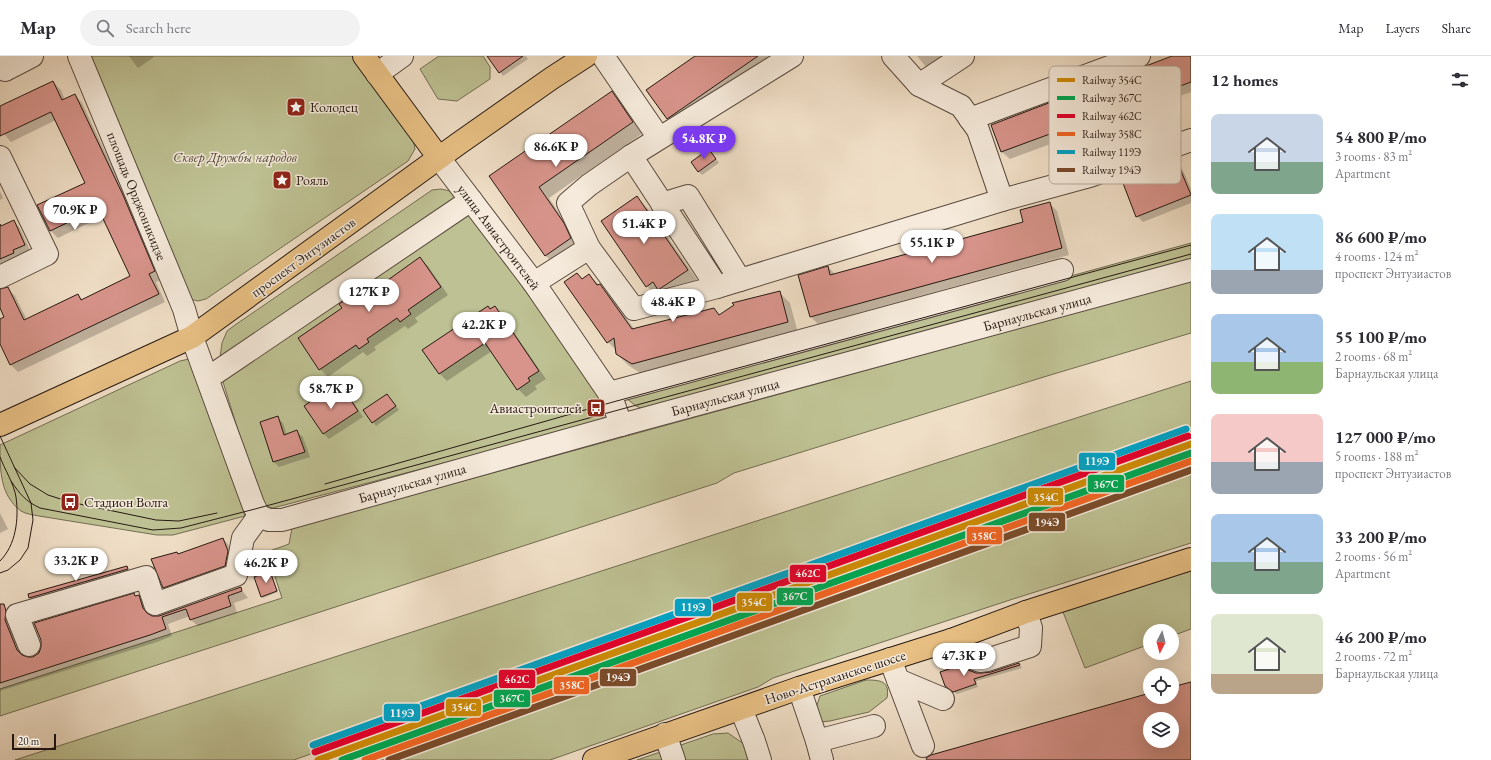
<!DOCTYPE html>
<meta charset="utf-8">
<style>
body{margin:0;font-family:"EB Garamond",serif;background:#f2f2f3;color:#2b2b33;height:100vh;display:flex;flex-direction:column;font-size:15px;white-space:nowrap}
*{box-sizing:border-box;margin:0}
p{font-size:13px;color:#7c7c81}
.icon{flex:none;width:22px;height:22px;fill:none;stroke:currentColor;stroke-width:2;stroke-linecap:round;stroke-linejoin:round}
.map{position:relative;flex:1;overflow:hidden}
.drawer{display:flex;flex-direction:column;background:#fff;width:300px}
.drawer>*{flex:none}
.needle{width:26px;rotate:186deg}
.fabs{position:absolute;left:1143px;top:568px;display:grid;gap:8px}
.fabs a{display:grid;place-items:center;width:36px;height:36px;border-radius:50%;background:#fff;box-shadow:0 4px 16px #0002;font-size:20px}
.scale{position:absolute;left:12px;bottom:10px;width:44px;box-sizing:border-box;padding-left:4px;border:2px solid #271912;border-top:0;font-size:11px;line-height:14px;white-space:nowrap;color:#271912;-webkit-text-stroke:3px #f5eadb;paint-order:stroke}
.price{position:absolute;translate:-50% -34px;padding:0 9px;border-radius:14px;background:#fff;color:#222;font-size:13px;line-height:26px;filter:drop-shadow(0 1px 2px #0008)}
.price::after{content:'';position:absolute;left:50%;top:24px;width:12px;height:9px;margin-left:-6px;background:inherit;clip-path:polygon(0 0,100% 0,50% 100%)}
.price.active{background:#7c3aed;color:#fff}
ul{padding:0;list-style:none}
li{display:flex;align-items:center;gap:12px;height:100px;padding:0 20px}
li span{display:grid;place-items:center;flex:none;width:112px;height:80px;border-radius:8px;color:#555}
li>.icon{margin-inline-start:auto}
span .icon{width:48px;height:48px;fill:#fffc;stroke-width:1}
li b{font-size:17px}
h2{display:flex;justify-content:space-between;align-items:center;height:48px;padding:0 20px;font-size:17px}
header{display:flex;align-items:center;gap:24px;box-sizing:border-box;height:56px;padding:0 20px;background:#fff;border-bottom:1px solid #e1e1e2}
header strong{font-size:19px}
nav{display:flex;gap:22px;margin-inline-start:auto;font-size:14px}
.search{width:280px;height:36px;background:#f2f2f3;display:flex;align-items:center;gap:10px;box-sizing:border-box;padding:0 14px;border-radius:22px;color:#7c7c81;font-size:15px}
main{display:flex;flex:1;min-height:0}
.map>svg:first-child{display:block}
.green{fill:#bec193;stroke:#726d52}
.shadow{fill:#0003}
.building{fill:#d8948b;stroke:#271912;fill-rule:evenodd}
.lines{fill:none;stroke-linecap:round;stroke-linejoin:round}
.minor-casing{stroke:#594a3f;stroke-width:24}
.major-casing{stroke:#271912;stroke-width:24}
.minor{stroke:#f5eadb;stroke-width:22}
.major{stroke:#e8c084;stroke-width:22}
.tram{stroke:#271912;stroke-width:1}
.rail-casing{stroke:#271912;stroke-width:4.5}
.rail{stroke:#f5eadb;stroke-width:3;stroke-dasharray:9;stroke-linecap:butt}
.rail-1-casing{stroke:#f5eadb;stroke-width:10}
.rail-2-casing{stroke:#f5eadb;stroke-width:10}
.rail-3-casing{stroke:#f5eadb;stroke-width:10}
.rail-4-casing{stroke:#f5eadb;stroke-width:10}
.rail-5-casing{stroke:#f5eadb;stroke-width:10}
.rail-6-casing{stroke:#f5eadb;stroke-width:10}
.rail-1{stroke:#cd8a04;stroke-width:7}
.rail-2{stroke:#00a651;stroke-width:7}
.rail-3{stroke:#e4002b;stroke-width:7}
.rail-4{stroke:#f26522;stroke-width:7}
.rail-5{stroke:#02a2c5;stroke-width:7}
.rail-6{stroke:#7a4b2a;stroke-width:7}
.labels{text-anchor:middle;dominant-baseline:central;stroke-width:3;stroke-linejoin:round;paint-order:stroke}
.poi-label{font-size:14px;fill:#271912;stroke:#f5eadb;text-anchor:start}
.park-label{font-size:14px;font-style:italic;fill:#544b39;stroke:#f5eadb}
.street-label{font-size:14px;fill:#271912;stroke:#f5eadb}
.key{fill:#f5eadb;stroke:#b7ab9f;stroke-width:1}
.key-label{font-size:11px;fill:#271912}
.line-badge{stroke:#f5eadb;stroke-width:1.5}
.badge-label{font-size:11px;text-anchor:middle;font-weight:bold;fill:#fff}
</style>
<header>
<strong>Map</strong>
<div class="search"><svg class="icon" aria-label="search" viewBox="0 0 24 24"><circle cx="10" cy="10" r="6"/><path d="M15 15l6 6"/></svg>Search here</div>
<nav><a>Map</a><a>Layers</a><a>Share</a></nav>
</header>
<main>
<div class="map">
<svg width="1191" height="704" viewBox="0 0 1191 704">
<rect width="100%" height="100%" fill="#f0dfc7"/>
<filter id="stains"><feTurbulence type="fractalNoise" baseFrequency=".005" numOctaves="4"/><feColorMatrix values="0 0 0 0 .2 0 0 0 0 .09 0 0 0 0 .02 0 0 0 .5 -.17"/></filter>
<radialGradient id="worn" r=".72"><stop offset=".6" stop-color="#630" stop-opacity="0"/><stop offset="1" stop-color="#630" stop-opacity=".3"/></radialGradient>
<g class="green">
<path d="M83,0h269l61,82 2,11 -7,12 -202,138 -8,2 -8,-2z"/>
<path d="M439,0h44l7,11v12l-33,22 -19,-2 -18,-30z"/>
<path d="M441,133l9,2 7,5 144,200 3,10 1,9 -6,7 -326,86 -9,-2 -4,-5 -37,-119 -3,-24 2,-15 5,-12 8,-6 197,-135z"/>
<path d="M1191,187v17l-548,149 -7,-3 -10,-8z"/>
<path d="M1191,225v52l-144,43 -313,97 -17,10 -717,233v-27l282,-91 -15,-46 22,-8 3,-16z"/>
<path d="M189,303l6,5 50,152 -72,19h-16l-118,-19c-6,-1 -13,-2 -18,-5 -21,-16 -21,-40 -21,-66l180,-84z"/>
<path d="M1191,325v53l-59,22 -119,42 -719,262h-279z"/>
<path d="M1191,406v81l-178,56 -240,79 -15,9 -208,73h-184z"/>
<path d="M1191,515v58l-19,7v-5h-22v13l-65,24 -22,-56z"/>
<path d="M866,624c15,0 24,1 21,18l-18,14 -39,9 -10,1 -3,-17 3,-9z"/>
<path d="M728,677l16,11 8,16h-115l76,-26z"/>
</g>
<g class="shadow">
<path d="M129,0h24l1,1 -16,11z"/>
<path d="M489,0h37l2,3 -25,17z"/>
<path d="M697,0h79l-101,70 -7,-8z"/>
<path d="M917,0h44l-29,18z"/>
<path d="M1176,0h15v36l-181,67 -8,-7 -10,-27z"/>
<path d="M53,26l8,8 4,10 10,-5 7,8 46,97 34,79 -6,3 9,20 -147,70 -8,-8 -10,-22v-22l6,-3 -6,-11v-16l7,-2 8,8 12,24 51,-24 5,4 49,-23 -29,-61 -45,22 -8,-8 36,-47 -30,-63 -45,22 -7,-8 -4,-7v-20z"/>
<path d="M612,37l11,11 20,29 -94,65 25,37 7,15 -25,16 -11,-11 -54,-79z"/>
<path d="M713,98l6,9 -17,12 -4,-4z"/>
<path d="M1176,104l5,6 10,23v14l-48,19 -6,-6z"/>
<path d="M0,135l3,7 -3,2z"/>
<path d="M637,142l11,11 50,72 -40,16 -11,-11z"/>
<path d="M1049,147l8,8 12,44 -251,69 -7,-7 17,-50 7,7 189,-52z"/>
<path d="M13,165l6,6 11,23 -30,18v-44l2,2z"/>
<path d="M420,203l8,7 20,29 -33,23 3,4 -10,7 -3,-3 -31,21 2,3 -9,6 -4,-4 -35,25 -8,-8 23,-61 34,-28 4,5z"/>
<path d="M577,218l5,5 7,-4 21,21 25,34 79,-21 6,6 59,-23 11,11 8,30 -155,42 -15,-10 -11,-11 -1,-4 -8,-8z"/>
<path d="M494,251l8,8 44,64 -11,7 2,3 -11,8 -8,-8 -26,-38 -45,30 -7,-7 -17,-24z"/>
<path d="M342,333l6,5 15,23 -34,22 -6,-6 5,-35z"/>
<path d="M387,339l12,15 -23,16 -3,-4z"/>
<path d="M277,361l6,6 4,12 10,-3 6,5 7,20 -31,10 -5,-5z"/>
<path d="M0,457l8,16 -8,4z"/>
<path d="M223,483l5,5 4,13 -2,13 -61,22 -5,-5 13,-34 1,1z"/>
<path d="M127,511l3,4 -96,31 -4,-4 -1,-3z"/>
<path d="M271,518l7,18 -15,6 -2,-2z"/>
<path d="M240,532l8,10 -14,5 3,10 -39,13 -7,-6 -1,-4 -22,8 4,12 -15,6 -157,49v-81l4,-1 7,7 1,11 12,30 10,1 100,-63 3,2 2,-1 6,7 5,13 9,1z"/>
<path d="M1019,608l3,4 -46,13 2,6 -21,7 -8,-5 27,-15 15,-1z"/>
</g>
<g class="building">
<path d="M487,0h36l-24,17z"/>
<path d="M695,0h63l-91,63 -21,-29z"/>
<path d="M1172,0h19v26l-190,70 -10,-27z"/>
<path d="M53,25l9,19 13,-6 48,101 32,76 -6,3 10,20 -149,71 -10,-21v-25l4,-2 -4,-9v-19l8,-2 16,33 54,-26 3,6 49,-24 -32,-68 -48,23 -13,-26 48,-22 -34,-71 -51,24v-30z"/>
<path d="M612,35l21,31 -94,65 25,36 7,15 -26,18 -56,-80z"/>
<path d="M709,93l7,10 -18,13 -7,-10z"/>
<path d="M1176,103l15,36 -55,22 -15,-39z"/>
<path d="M637,140l51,74 -30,20 -5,-8 -7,5 -45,-66z"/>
<path d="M1050,146l12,46 -252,69 -12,-42 30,-9 2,9 193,-53 -3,-12z"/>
<path d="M14,164l11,25 -12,5 1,3 -14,6v-35l1,2z"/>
<path d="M420,201l21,30 -33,23 3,4 -11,8 -3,-4 -30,21 2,3 -10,7 -3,-4 -37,25 -21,-32 44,-30 -3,-4 38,-25 4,6z"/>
<path d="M577,217l5,6 7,-5 8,11 3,-1 32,45 82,-21 5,7 15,-10 -2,-2 48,-12 8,31 -156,42 -16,-10 -2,-16 -7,5 -43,-61z"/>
<path d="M488,250l2,3 5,-3 44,65 -11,7 2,3 -13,9 -32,-47 -46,31 -17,-24z"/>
<path d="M342,331l16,24 -35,23 -19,-28 20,-14 4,5z"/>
<path d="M387,338l9,12 -24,17 -9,-13z"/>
<path d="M278,360l6,19 13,-5 8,22 -32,10 -13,-40z"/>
<path d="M223,482l5,13 -3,15 -62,22 -12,-29 26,-7 1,2z"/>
<path d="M127,510l1,3 -99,29 -1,-4z"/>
<path d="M270,515l7,20 -16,6 -7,-20z"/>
<path d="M241,531l1,4 -14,5 3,10 -41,14 -4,-11 -24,8 4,12 -16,6 -150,48v-79h4l2,7 -1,9 12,30 5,5 6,2h5l6,-4 2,-6v-7l-7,-17 100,-30 1,3 4,-1 4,13 4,5 5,3h7z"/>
<path d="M1019,607l1,2 -46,14 2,5 -23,8 -8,-6 -5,-14 18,-6 18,7h6l9,-1z"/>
<path d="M1191,626v78h-264l-1,-2 5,-3 219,-62v4h22v-10zM1150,663h22v22h-22z"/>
</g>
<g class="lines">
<defs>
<g id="minor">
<path d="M79,0l105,253 8,28 61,167 6,12"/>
<path d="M603,0l56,82"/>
<path d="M893,0l26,29 44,-29"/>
<path d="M0,3l5,11 27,-14"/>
<path d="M377,18l25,-18"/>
<path d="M919,29l42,21 17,24 24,70 88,-24 101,-36"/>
<path d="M970,63l169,-63"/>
<path d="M631,100l86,131 23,-7 -52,-84 -26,8"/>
<path d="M0,101l47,97 -47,23"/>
<path d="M439,102l95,125 75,110 4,9 8,23"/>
<path d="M589,192l-21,-45 21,-18 42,-29 161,-100"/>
<path d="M740,224l262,-80"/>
<path d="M534,227l55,-35 45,61 83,-22"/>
<path d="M208,322l263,-178"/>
<path d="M609,337l453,-123"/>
<path d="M259,460l10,4h13l339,-95 570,-155"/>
<path d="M951,584l7,13 22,8 7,-1 43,-14 1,-18 -5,-16"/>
<path d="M29,589l-12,-30 129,-38 9,27 81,-29 7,-37 16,-22"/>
<path d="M890,603l8,21 45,19"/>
<path d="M898,624l25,66"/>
<path d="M799,632l18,53 5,19"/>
<path d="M741,653l13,32 6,19"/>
<path d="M665,678l9,26"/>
<path d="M817,685l57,-15"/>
</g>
<g id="major">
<path d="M364,0l75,102"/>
<path d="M0,369l192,-88 266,-193 94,-66 34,-22"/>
<path d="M594,704l205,-72 152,-48 75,-28 165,-53"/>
</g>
</defs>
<use href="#minor" class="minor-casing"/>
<use href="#major" class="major-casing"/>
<use href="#minor" class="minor"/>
<use href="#major" class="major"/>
<g class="tram">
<path d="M0,380l31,67 2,17 -5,28 -8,12 -12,10 -8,3"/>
<path d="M0,401c5,13 14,27 16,40 3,22 0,48 -16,64"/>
<path d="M14,411l16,17 18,11 22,7 86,18 23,1 38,-8"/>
<path d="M11,425c9,13 14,20 29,27l113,22 28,-2 74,-19 936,-255"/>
<path d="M325,428l288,-82 578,-157"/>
</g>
<defs>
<path id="rail" d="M1056,447l76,-37"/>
</defs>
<use href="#rail" class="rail-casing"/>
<use href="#rail" class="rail"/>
<defs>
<path id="rail-1" d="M318,704l873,-316"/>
<path id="rail-2" d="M342,704l849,-307"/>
<path id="rail-3" d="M315,696l873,-316"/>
<path id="rail-4" d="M365,704l826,-299"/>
<path id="rail-5" d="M313,689l873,-316"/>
<path id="rail-6" d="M389,704l802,-290"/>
</defs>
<use href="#rail-1" class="rail-1-casing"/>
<use href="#rail-2" class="rail-2-casing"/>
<use href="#rail-3" class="rail-3-casing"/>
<use href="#rail-4" class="rail-4-casing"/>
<use href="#rail-5" class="rail-5-casing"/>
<use href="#rail-6" class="rail-6-casing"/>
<use href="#rail-1" class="rail-1"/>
<use href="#rail-2" class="rail-2"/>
<use href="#rail-3" class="rail-3"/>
<use href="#rail-4" class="rail-4"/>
<use href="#rail-5" class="rail-5"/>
<use href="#rail-6" class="rail-6"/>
</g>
<defs>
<symbol id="sight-square" viewBox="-11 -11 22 22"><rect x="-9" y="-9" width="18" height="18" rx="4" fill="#8f2418" stroke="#f5eadb"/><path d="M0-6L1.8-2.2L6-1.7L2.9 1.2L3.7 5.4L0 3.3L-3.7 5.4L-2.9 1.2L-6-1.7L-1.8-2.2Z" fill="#fff"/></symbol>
<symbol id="bus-square" viewBox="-11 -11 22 22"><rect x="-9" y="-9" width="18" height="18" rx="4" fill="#8f2418" stroke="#f5eadb"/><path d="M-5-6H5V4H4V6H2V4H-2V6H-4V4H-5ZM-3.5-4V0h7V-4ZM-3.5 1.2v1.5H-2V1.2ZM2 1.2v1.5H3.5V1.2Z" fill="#fff"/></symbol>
</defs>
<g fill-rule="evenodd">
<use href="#sight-square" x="285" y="40" width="22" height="22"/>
<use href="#sight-square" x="271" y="113" width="22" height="22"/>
<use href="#bus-square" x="585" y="341" width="22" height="22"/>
<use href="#bus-square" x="59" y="435" width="22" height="22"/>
</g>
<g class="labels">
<g class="poi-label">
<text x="310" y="51">Колодец</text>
<text x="296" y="124">Рояль</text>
<text x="582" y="352" text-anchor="end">Авиастроителей</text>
<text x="84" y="446">Стадион Волга</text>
</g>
<g class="park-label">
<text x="235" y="101">Сквер Дружбы народов</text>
</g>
<g class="street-label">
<text transform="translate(137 140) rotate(68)">площадь Орджоникидзе</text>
<text transform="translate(499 181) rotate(53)">улица Авиастроителей</text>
<text transform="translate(303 201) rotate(-36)">проспект Энтузиастов</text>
<text transform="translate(1037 256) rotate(-15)">Барнаульская улица</text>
<text transform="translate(725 341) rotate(-15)">Барнаульская улица</text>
<text transform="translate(412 427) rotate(-16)">Барнаульская улица</text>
<text transform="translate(835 621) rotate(-18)">Ново-Астраханское шоссе</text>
</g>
</g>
<rect x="1049" y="10" width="132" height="118" rx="6" class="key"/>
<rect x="1057" y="22" width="18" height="4" fill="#cd8a04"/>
<rect x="1057" y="40" width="18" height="4" fill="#00a651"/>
<rect x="1057" y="58" width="18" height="4" fill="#e4002b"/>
<rect x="1057" y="76" width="18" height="4" fill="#f26522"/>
<rect x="1057" y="94" width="18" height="4" fill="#02a2c5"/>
<rect x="1057" y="112" width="18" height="4" fill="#7a4b2a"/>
<g class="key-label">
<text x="1082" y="28">Railway 354С</text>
<text x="1082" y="46">Railway 367С</text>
<text x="1082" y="64">Railway 462С</text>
<text x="1082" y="82">Railway 358С</text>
<text x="1082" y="100">Railway 119Э</text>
<text x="1082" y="118">Railway 194Э</text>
</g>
<g class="line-badge">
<rect x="1078" y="396" width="38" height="19" rx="4" fill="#02a2c5"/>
<rect x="1087" y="418" width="38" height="19" rx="4" fill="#00a651"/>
<rect x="1027" y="431" width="37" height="19" rx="4" fill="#cd8a04"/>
<rect x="1028" y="456" width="38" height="20" rx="4" fill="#7a4b2a"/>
<rect x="966" y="470" width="37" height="19" rx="4" fill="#f26522"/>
<rect x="789" y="508" width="38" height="19" rx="4" fill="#e4002b"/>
<rect x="776" y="531" width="38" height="19" rx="4" fill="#00a651"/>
<rect x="736" y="536" width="37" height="20" rx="4" fill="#cd8a04"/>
<rect x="674" y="542" width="38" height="19" rx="4" fill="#02a2c5"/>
<rect x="599" y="612" width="38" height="19" rx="4" fill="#7a4b2a"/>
<rect x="498" y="613" width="38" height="20" rx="4" fill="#e4002b"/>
<rect x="553" y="620" width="37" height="19" rx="4" fill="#f26522"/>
<rect x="493" y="633" width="38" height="19" rx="4" fill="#00a651"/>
<rect x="445" y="642" width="37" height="19" rx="4" fill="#cd8a04"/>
<rect x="383" y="647" width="38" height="19" rx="4" fill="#02a2c5"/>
</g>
<g class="badge-label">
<text x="1097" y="409">119Э</text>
<text x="1106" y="432">367С</text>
<text x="1046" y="445">354С</text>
<text x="1047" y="470">194Э</text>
<text x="984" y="484">358С</text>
<text x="808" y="521">462С</text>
<text x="795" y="544">367С</text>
<text x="754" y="550">354С</text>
<text x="693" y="555">119Э</text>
<text x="618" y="625">194Э</text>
<text x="517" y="627">462С</text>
<text x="572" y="633">358С</text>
<text x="512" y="646">367С</text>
<text x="464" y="655">354С</text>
<text x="402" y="661">119Э</text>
</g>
<rect width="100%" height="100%" filter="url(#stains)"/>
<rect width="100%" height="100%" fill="url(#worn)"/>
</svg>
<div class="fabs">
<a><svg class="needle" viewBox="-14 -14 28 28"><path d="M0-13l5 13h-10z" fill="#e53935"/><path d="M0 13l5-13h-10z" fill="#7c7c81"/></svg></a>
<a><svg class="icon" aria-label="locate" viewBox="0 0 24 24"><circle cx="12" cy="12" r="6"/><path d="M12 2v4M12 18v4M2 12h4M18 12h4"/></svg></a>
<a><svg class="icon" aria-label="layers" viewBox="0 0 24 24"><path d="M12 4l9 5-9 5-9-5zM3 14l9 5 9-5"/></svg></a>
</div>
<div class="scale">20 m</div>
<b class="price active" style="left:704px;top:104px">54.8K ₽</b>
<b class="price" style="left:556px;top:112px">86.6K ₽</b>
<b class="price" style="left:75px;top:175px">70.9K ₽</b>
<b class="price" style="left:644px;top:189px">51.4K ₽</b>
<b class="price" style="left:932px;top:208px">55.1K ₽</b>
<b class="price" style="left:369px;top:257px">127K ₽</b>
<b class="price" style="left:673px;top:267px">48.4K ₽</b>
<b class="price" style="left:484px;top:290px">42.2K ₽</b>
<b class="price" style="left:331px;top:354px">58.7K ₽</b>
<b class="price" style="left:76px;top:526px">33.2K ₽</b>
<b class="price" style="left:266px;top:528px">46.2K ₽</b>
<b class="price" style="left:964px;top:621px">47.3K ₽</b>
</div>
<section class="drawer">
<h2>12 homes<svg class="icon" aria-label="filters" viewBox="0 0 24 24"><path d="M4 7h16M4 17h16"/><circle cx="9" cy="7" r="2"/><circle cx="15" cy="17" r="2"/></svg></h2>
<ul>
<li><span style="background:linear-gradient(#c9d6e8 60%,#7fa58c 0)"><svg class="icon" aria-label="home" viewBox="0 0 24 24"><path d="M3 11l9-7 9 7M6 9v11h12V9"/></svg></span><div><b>54 800 ₽/mo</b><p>3 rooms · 83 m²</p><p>Apartment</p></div></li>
<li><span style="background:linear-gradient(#bfe0f5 70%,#9aa5b1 0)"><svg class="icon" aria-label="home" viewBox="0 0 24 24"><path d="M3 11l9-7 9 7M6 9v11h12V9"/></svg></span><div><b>86 600 ₽/mo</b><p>4 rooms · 124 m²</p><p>проспект Энтузиастов</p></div></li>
<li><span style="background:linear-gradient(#a9c7e8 60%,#8fb573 0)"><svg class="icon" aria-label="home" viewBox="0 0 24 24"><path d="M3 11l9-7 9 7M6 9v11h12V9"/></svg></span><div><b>55 100 ₽/mo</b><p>2 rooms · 68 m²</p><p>Барнаульская улица</p></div></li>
<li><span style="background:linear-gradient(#f6c9c9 60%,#9aa5b1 0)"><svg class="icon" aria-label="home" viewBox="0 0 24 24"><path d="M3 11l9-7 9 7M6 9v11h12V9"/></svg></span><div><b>127 000 ₽/mo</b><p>5 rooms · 188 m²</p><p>проспект Энтузиастов</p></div></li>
<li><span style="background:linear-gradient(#a9c7e8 60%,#7fa58c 0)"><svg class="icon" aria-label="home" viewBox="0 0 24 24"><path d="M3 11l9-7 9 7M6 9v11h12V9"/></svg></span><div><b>33 200 ₽/mo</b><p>2 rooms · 56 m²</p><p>Apartment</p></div></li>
<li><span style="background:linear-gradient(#dfe7d0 75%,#b9a48a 0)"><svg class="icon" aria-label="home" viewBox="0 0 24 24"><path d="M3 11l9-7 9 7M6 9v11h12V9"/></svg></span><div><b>46 200 ₽/mo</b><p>2 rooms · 72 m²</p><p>Барнаульская улица</p></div></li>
</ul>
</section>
</main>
